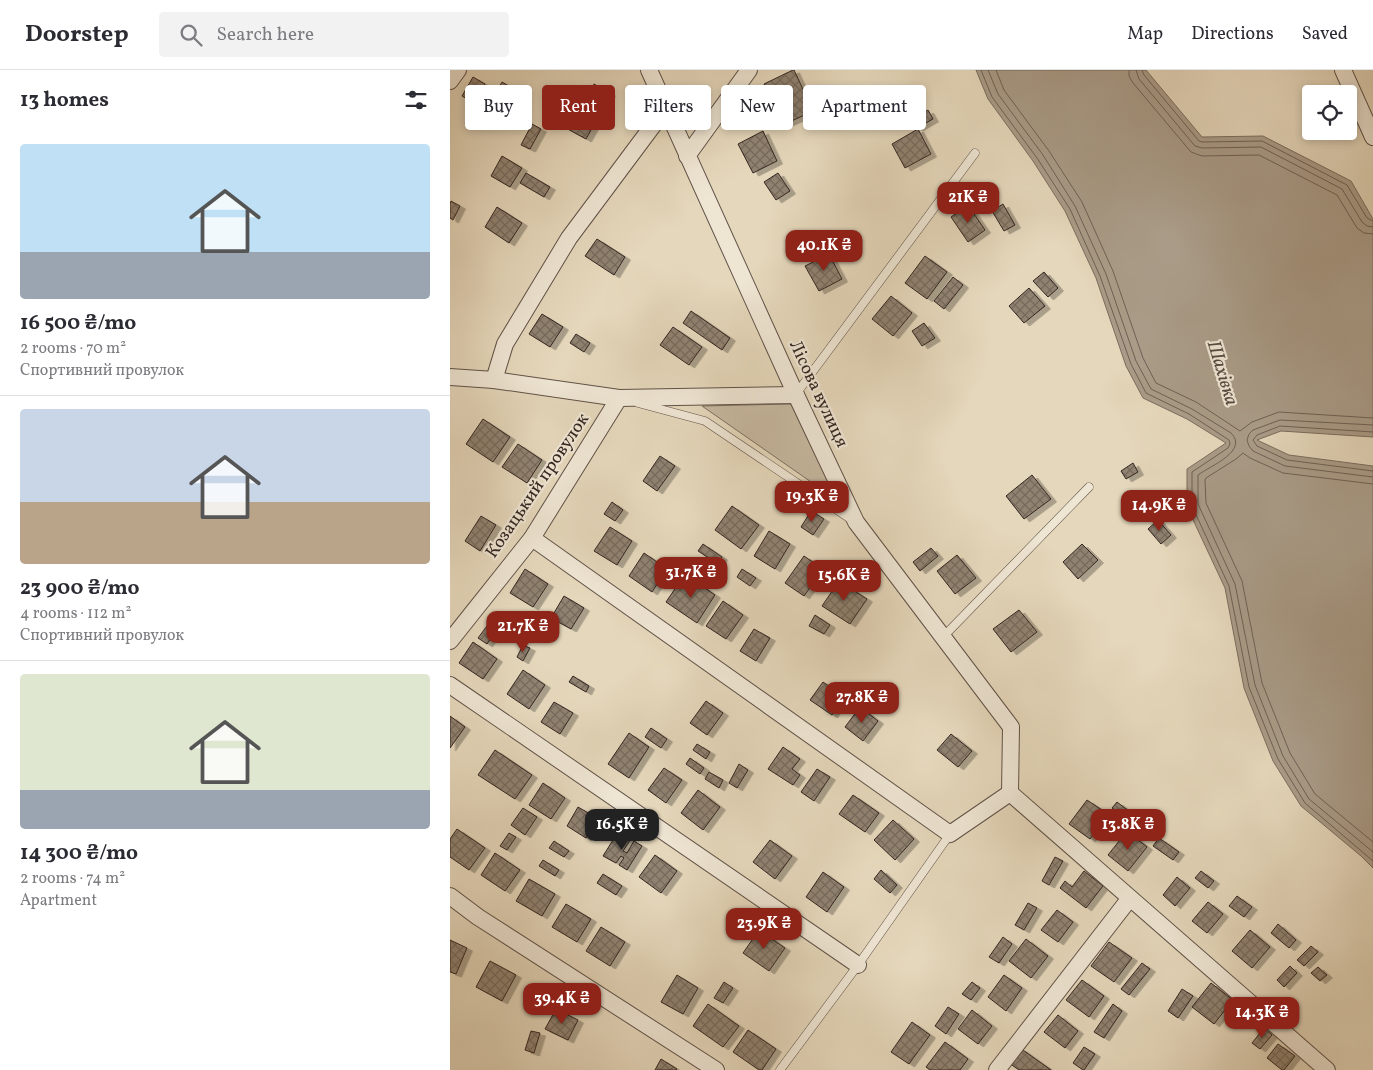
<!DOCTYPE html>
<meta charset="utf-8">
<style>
body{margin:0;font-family:Vollkorn,serif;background:#f2f2f3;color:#2b2b33;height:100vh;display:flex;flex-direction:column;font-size:19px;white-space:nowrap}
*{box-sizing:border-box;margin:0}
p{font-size:16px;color:#7c7c81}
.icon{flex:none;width:28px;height:28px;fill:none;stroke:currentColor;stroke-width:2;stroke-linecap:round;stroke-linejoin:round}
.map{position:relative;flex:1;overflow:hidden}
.details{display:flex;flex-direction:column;background:#fff;width:450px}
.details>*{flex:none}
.hud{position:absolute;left:15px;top:15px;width:475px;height:45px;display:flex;gap:10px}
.buttons{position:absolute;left:852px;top:15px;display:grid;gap:10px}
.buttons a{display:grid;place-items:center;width:55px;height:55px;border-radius:5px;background:#fff;box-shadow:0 2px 8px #0003;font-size:25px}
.price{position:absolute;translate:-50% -42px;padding:0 11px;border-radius:10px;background:#8f2418;color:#fff;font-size:16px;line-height:32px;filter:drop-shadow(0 1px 2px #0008)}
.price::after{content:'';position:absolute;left:50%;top:30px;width:15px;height:11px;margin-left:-8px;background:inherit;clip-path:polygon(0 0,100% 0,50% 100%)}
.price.current{background:#222;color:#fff}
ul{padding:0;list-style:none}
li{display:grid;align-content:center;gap:10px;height:265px;padding:0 20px}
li+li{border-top:1px solid #e1e1e2}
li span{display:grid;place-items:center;height:155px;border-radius:5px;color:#555}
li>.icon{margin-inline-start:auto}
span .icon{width:90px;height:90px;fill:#fffc;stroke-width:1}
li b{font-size:21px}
h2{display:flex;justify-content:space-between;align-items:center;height:60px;padding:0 20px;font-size:21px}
.tag{padding:0 18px;border-radius:5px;background:#fff;box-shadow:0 2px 8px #0003;font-size:18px;line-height:45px}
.tag.current{background:#8f2418;color:#fff}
header{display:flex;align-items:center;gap:30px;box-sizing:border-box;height:70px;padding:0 25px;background:#fff;border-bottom:1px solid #e1e1e2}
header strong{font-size:24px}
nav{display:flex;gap:28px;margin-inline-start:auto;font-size:18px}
.search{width:350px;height:45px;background:#f2f2f3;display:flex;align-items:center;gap:12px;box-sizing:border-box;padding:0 18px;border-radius:5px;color:#7c7c81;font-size:19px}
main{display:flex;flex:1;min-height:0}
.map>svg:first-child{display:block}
.grass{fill:#c7b9a1;stroke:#7e7061}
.water{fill:#a99b87;stroke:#7a6c5e}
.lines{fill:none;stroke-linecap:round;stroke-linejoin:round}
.shore{stroke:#6e6054;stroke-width:1}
.building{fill:url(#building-cross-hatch);stroke:#342621;filter:url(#shadow)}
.service-casing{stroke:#605248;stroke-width:9}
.minor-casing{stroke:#605248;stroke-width:18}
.service{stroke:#eee5d3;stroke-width:8}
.minor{stroke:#eee5d3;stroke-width:16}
.labels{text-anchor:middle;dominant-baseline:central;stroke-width:4.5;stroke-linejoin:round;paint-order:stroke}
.street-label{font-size:18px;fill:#342621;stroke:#eee5d3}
.water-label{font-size:19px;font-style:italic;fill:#574940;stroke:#eee5d3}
</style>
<header>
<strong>Doorstep</strong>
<div class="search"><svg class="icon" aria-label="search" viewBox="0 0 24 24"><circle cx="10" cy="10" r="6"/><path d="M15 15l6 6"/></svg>Search here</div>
<nav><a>Map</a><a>Directions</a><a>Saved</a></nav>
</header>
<main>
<section class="details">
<h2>13 homes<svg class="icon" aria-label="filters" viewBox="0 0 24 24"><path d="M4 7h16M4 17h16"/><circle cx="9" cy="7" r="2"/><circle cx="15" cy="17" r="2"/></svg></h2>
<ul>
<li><span style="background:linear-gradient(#bfe0f5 70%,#9aa5b1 0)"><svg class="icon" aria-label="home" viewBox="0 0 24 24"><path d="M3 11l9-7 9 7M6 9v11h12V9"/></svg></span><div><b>16 500 ₴/mo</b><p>2 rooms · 70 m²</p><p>Спортивний провулок</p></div></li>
<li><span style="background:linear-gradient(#c9d6e8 60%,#b9a48a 0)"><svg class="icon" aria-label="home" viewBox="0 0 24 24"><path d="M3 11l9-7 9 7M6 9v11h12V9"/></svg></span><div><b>23 900 ₴/mo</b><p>4 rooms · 112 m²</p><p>Спортивний провулок</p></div></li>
<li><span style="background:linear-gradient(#dfe7d0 75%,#9aa5b1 0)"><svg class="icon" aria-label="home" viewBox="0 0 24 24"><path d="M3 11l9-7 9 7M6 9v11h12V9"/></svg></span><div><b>14 300 ₴/mo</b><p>2 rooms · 74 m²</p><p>Apartment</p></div></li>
</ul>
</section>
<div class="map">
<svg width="923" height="1000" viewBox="0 0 923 1000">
<defs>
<pattern id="building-cross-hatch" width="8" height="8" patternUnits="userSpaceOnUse" patternTransform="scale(1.25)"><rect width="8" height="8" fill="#908271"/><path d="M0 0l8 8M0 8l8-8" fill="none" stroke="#766a5c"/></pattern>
<filter id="shadow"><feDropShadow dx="5.5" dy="3" stdDeviation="0" flood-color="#0004"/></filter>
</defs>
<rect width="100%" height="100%" fill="#e5d7bb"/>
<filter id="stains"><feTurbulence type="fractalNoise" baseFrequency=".004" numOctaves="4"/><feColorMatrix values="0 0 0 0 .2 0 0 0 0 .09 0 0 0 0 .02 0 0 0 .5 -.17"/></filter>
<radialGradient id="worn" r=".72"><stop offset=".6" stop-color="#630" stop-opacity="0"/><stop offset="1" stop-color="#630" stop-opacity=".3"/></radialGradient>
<path class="grass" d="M341,334l46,96 -135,-94z"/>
<path class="water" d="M526,0h170l56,67 61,-1 88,45 22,38v218l-92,-6 -24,9 32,15 84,11v402l-12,-12 -60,-50 -28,-45 -29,-73 -19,-100 -38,-81v-38l39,-26 -39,-24 -44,-21 -17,-32 -30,-88 -31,-67 -32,-50 -45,-62z"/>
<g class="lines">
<g class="shore">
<path d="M531,0l11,27 45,61 33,51 30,67 31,88 15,29 43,21 40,26 1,4 -2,4 -36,24v34l37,80 20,101 29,72 27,44 68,58"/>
<path d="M538,0l10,24 45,61 32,51 31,68 30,87 15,28 41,20 39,24c18,18 -21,33 -33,42v29l37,80 20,101 28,71 26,43 64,53"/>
<path d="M546,0l8,20 45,61 33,51 31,69 30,87 13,25 40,19 44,29 12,-9 27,-10 94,6"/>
<path d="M679,0v6l4,7 58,69 11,4 57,-1 78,40 20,33 7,5 9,1"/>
<path d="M686,0l3,9 56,67 7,2 59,-1 81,42 20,33 5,4 6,1"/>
<path d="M692,0l2,5 55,66 3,1 60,-1 85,44 20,33 6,3"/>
<path d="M923,355l-93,-5 -27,10 -4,4 -2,6 2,6 4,5 32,15 88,11"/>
<path d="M923,362l-93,-6 -23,9 -4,5 4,6 30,14 86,11"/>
<path d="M923,414l-90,-11 -33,-15 -7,-5 -7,6 -30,19 -1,2 1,23 36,78 20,102 28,70 25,41 58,48"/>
</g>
</g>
<g class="building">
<path d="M343,0h1l19,41 -30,14 -19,-41z"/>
<path d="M23,7l12,7 -11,19 -12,-7z"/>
<path d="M52,12l19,11 -9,18 -20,-11z"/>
<path d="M144,14l16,9 -5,9 -16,-9z"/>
<path d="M128,32l22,12 -14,25 -22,-12z"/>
<path d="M478,40l5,9 -16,9 -5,-8z"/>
<path d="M82,54l9,5 -11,20 -9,-4z"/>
<path d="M468,59l13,25 -26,14 -13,-24z"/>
<path d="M313,61l14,30 -24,12 -15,-29z"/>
<path d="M52,86l20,12 -12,19 -19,-11z"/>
<path d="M76,103l24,14 -6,10 -24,-14z"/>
<path d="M328,103l12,18 -14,9 -12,-18z"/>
<path d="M1,131l9,5 -7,14 -3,-2v-14z"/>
<path d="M553,134l12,21 -11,6 -12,-20z"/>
<path d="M518,135l17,25 -17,12 -17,-25z"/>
<path d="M47,137l25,16 -13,20 -24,-16z"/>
<path d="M370,167l4,8 -15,9 -5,-8z"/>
<path d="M147,169l28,18 -11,18 -29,-19z"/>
<path d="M379,184l13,25 -23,12 -14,-25z"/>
<path d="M475,186l22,16 -20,27 -22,-16z"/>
<path d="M594,202l14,16 -10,9 -15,-16z"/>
<path d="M503,207l10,8 -19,24 -10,-8z"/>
<path d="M579,218l16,18 -21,17 -15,-17z"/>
<path d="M441,226l21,17 -19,23 -21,-17z"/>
<path d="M241,241l39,27 -8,12 -39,-27z"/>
<path d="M92,244l21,13 -13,20 -21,-13z"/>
<path d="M474,253l11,15 -13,8 -10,-15z"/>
<path d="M223,257l29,20 -13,18 -29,-20z"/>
<path d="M126,264l14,9 -6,9 -14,-9z"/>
<path d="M33,349l27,18 -17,25 -27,-18z"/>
<path d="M68,374l24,16 -15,23 -25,-16z"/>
<path d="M210,386l15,10 -18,25 -14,-10z"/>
<path d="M683,393l5,9 -12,7 -5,-8z"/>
<path d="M582,405l19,24 -27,20 -18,-23z"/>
<path d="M162,432l11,8 -8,11 -11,-7z"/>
<path d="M282,436l27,19 -18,24 -26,-19z"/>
<path d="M361,441l13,8 -11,16 -12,-8z"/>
<path d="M31,446l15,9 -16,26 -15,-10z"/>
<path d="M708,450l13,15 -10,9 -13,-15z"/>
<path d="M160,457l22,14 -15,24 -23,-14z"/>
<path d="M319,461l21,13 -15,25 -21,-13z"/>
<path d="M253,474l19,13 -4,7 -20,-13z"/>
<path d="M632,474l16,16 -20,19 -15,-17z"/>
<path d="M481,478l7,8 -18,15 -7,-9z"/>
<path d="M194,483l23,16 -15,23 -23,-16z"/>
<path d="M507,485l19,23 -21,16 -18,-23z"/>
<path d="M354,486l19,13 -19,27 -19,-13z"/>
<path d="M75,499l23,15 -15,23 -23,-14z"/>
<path d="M292,499l14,9 -6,8 -13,-9z"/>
<path d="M235,504l30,21 -18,28 -31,-21z"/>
<path d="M389,511l28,18 -17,25 -28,-18z"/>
<path d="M114,526l20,12 -13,21 -20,-11z"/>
<path d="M273,531l20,14 -17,24 -20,-13z"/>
<path d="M569,540l18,22 -26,20 -18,-23z"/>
<path d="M365,545l15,10 -6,9 -15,-8z"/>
<path d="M40,552l8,6 -11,16 -9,-6z"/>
<path d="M304,559l16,9 -14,23 -16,-10z"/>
<path d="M23,572l24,17 -14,20 -24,-16z"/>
<path d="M73,575l7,3 -7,13 -6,-4z"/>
<path d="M73,600l22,15 -16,24 -22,-15z"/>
<path d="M123,606l16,10 -3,6 -17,-10z"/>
<path d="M373,612l21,14 -12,19 -22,-15z"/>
<path d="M426,613l13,9 -6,8 -13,-9z"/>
<path d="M256,631l17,12 -16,22 -17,-12z"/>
<path d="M104,632l19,11 -13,21 -19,-12z"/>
<path d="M410,637l18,14 -15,20 -18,-14z"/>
<path d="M0,646l15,11 -15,21z"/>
<path d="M201,658l16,11 -6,9 -16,-11z"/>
<path d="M179,663l20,14 -20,31 -21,-14z"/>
<path d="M501,664l21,17 -14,16 -21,-17z"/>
<path d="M247,674l13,8 -4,7 -13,-9z"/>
<path d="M333,677l17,12 -8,10 8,6 -7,10 -25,-16z"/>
<path d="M45,680l37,25 -17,24 -37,-24z"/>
<path d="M240,688l14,10 -4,6 -14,-10z"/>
<path d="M289,694l9,6 -11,18 -8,-5z"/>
<path d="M214,698l18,12 -16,23 -18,-13z"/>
<path d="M367,699l13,8 -16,24 -13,-9z"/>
<path d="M259,702l14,8 -4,8 -14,-9z"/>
<path d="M93,713l22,15 -14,21 -22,-14z"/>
<path d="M248,720l22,17 -17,23 -22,-17z"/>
<path d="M403,725l26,18 -14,19 -26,-18z"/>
<path d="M637,730l21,14 -18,25 -21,-15z"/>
<path d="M667,732l13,10 -5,6 -13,-10z"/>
<path d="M128,737l19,11 -11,20 -19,-12z"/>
<path d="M73,738l14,9 -12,18 -14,-10z"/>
<path d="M443,750l21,19 -19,21 -21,-20z"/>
<path d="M7,759l28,19 -16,22 -19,-13v-18z"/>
<path d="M677,761l20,16 -19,24 -20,-16z"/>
<path d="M168,762l13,7 -8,12 4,2 7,-12 8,5 -15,24 -8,-5 5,-7 -3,-2 -5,7 -13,-7z"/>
<path d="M59,763l7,4 -9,13 -7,-4z"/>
<path d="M709,768l20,14 -6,8 -20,-14z"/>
<path d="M320,770l22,16 -17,23 -22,-17z"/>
<path d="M104,771l15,10 -5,6 -15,-9z"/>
<path d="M45,783l25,17 -15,21 -24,-16z"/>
<path d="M205,785l22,16 -16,22 -22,-16z"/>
<path d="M605,787l8,4 -14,24 -7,-4z"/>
<path d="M93,790l16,10 -4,6 -16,-10z"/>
<path d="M431,800l16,15 -7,8 -16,-14z"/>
<path d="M634,801l19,15 -17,22 -26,-20 5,-7 7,6z"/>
<path d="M751,801l13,10 -6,7 -13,-10z"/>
<path d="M373,802l21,15 -17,25 -21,-15z"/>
<path d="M153,804l19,12 -6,9 -19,-12z"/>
<path d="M727,807l13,11 -15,18 -12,-11z"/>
<path d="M79,809l26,15 -13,22 -26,-15z"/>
<path d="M787,826l15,11 -8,10 -15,-11z"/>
<path d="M758,832l15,12 -16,19 -15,-12z"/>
<path d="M578,833l9,5 -13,22 -9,-5z"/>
<path d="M116,834l25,15 -14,23 -25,-15z"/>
<path d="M607,840l16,12 -15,20 -17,-12z"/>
<path d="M828,854l18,16 -7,8 -18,-15z"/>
<path d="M151,857l24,15 -15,24 -24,-15z"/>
<path d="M309,860l26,18 -16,23 -26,-18z"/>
<path d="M800,860l20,17 -18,21 -20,-17z"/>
<path d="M553,867l9,7 -13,19 -10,-6z"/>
<path d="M576,869l22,17 -17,22 -22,-17z"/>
<path d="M0,870l17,8 -11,26 -6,-2z"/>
<path d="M659,872l23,16 -18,24 -23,-16z"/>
<path d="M861,876l7,6 -14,14 -7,-6z"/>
<path d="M40,891l26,14 -14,26 -26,-14z"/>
<path d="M692,893l8,6 -21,26 -8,-6z"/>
<path d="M840,896l7,7 -13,14 -7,-7z"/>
<path d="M868,897l9,8 -7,6 -9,-8z"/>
<path d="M227,905l21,13 -15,26 -22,-12z"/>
<path d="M554,905l18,13 -16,23 -18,-14z"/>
<path d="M632,910l22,16 -15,21 -23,-17z"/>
<path d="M274,912l9,6 -10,15 -9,-5z"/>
<path d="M522,912l8,6 -9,12 -9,-6z"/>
<path d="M761,913l22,17 -19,24 -22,-17z"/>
<path d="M732,919l11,7 -15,22 -10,-7z"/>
<path d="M258,934l31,22 -16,21 -30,-21z"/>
<path d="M663,934l9,7 -18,27 -10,-6z"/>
<path d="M498,937l11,7 -13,20 -11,-8z"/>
<path d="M106,939l22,11 -10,20 -23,-11z"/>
<path d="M522,940l20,16 -14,18 -20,-15z"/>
<path d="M608,945l20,16 -13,17 -21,-16z"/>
<path d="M462,952l18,13 -21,29 -18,-12z"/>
<path d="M814,958l8,7 -12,14 -8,-6z"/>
<path d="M298,960l28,19 -14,21h-3l-26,-18z"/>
<path d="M81,961l9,2 -6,20 -9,-3z"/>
<path d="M495,972l23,17 -8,11h-30l-4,-3z"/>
<path d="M828,974l17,12 -11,14h-2l-15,-12z"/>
<path d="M634,977l11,7 -11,16h-1l-10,-7z"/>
<path d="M570,978l31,22h-32l-10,-7z"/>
<path d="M211,989l16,10 -1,1h-21z"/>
</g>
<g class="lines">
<defs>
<g id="service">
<path d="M346,324l179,-241"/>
<path d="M188,333l67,18 147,99"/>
<path d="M493,567l146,-150"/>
<path d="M330,1000l78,-105 92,-131"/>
</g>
<g id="minor">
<path d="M199,0l147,325 60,127 155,205 -1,66"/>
<path d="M893,0l30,67"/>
<path d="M0,11l8,-11"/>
<path d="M237,86l62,-86"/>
<path d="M0,307l44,3 125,18 177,-3"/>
<path d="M44,310l11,-36 64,-106 97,-130"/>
<path d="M82,468l418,296 60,-41"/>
<path d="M0,571l82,-103 87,-140"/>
<path d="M0,615l408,280"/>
<path d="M560,723l317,277"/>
<path d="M0,826l28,21 238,153"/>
<path d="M547,1000l133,-172"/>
</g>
</defs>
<use href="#service" class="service-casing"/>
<use href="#minor" class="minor-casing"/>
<use href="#service" class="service"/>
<use href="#minor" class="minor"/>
</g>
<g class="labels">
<g class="street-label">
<text transform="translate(368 324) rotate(65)">Лісова вулиця</text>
<text transform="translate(88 416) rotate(-56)">Козацький провулок</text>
</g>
<g class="water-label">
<text transform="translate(772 303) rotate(73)">Шахівка</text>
</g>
</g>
<rect width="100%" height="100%" filter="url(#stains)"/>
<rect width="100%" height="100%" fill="url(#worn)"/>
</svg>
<div class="buttons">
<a><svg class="icon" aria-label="locate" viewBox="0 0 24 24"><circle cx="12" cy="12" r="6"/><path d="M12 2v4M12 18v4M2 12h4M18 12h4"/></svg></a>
</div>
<b class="price" style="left:518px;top:154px">21K ₴</b>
<b class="price" style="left:374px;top:202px">40.1K ₴</b>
<b class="price" style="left:362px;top:453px">19.3K ₴</b>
<b class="price" style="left:709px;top:462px">14.9K ₴</b>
<b class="price" style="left:241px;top:529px">31.7K ₴</b>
<b class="price" style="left:394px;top:532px">15.6K ₴</b>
<b class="price" style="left:73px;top:583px">21.7K ₴</b>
<b class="price" style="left:412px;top:654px">27.8K ₴</b>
<b class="price current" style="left:172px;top:781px">16.5K ₴</b>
<b class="price" style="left:678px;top:781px">13.8K ₴</b>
<b class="price" style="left:314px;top:880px">23.9K ₴</b>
<b class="price" style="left:112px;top:955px">39.4K ₴</b>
<b class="price" style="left:812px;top:969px">14.3K ₴</b>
<div class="hud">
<a class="tag">Buy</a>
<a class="tag current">Rent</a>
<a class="tag">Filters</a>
<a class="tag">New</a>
<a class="tag">Apartment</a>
</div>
</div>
</main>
